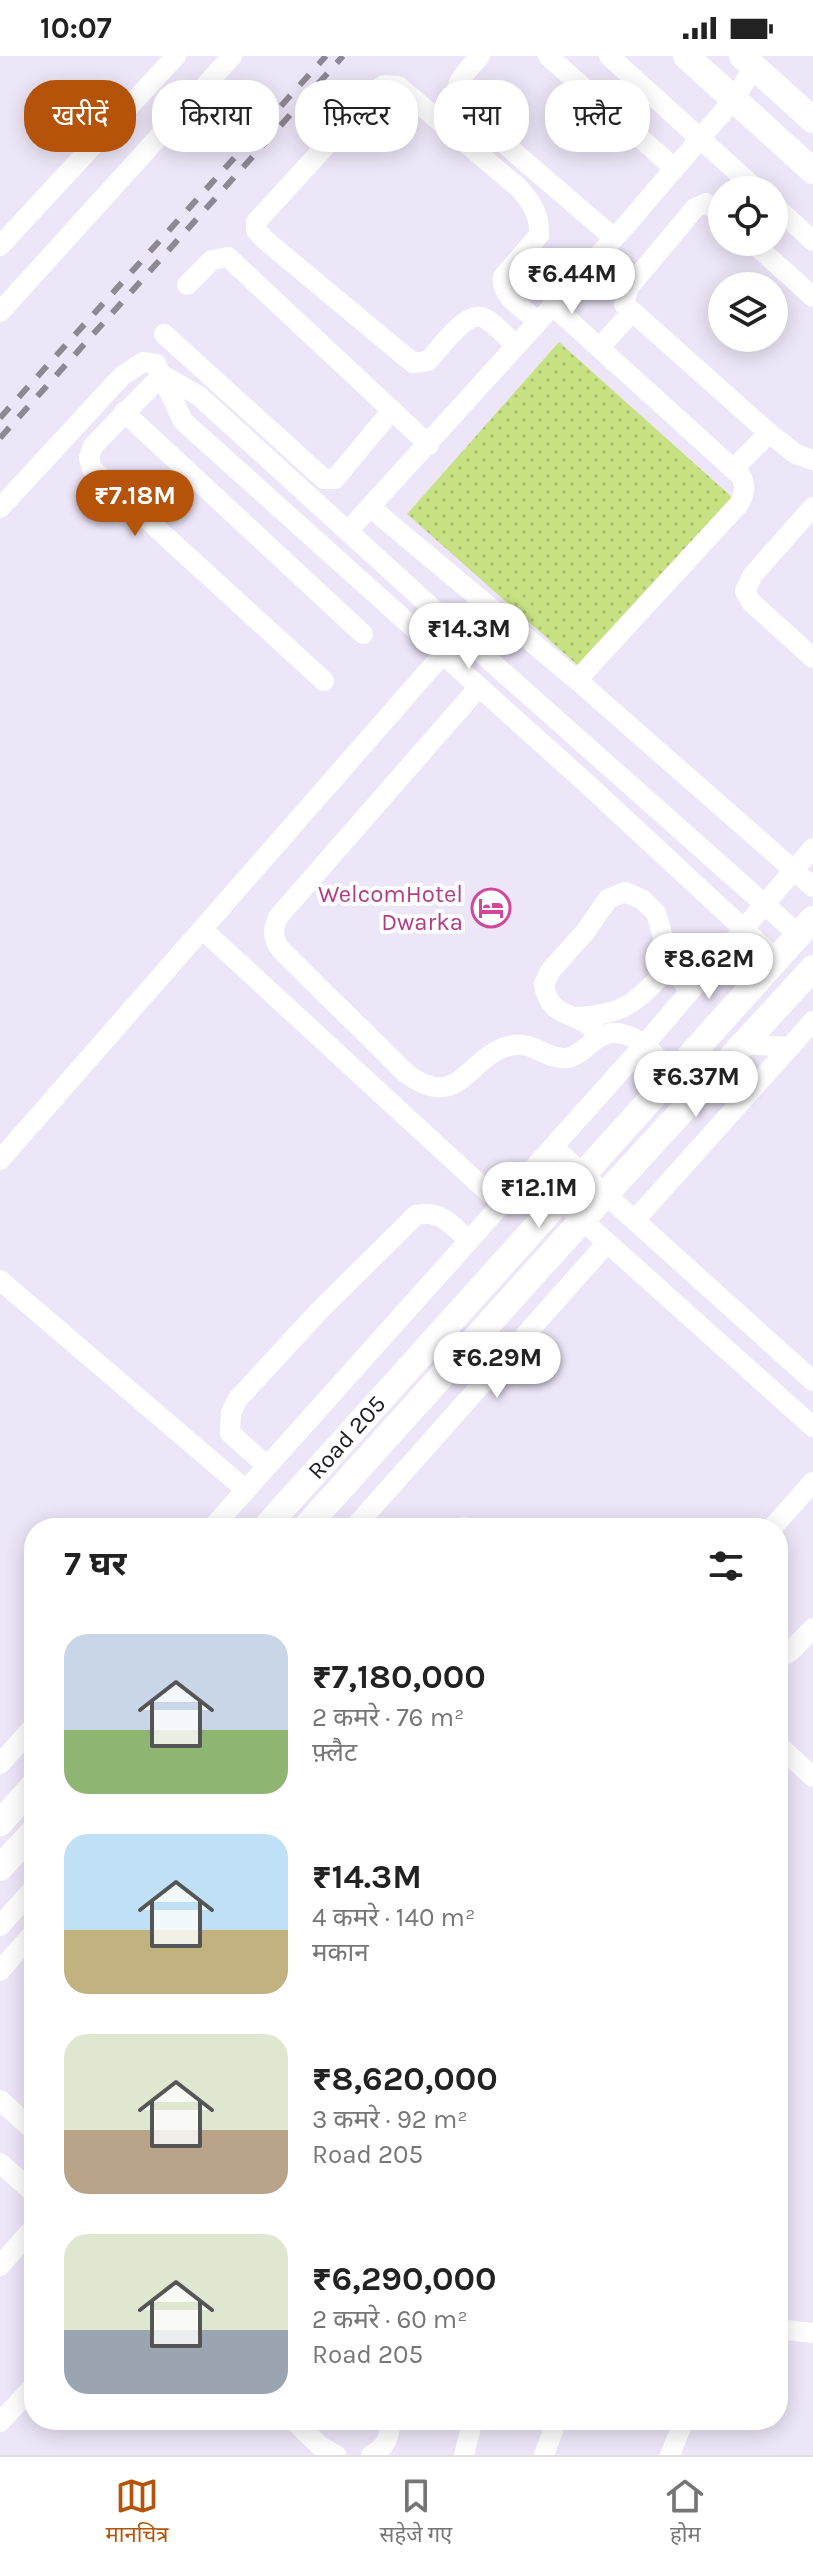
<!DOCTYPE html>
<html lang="hi">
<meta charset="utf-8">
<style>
body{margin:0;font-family:Karla,"Noto Sans Devanagari",sans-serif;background:#f6f6f6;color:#222;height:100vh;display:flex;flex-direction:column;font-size:30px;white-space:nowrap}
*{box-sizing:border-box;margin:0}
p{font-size:26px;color:#767676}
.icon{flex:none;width:44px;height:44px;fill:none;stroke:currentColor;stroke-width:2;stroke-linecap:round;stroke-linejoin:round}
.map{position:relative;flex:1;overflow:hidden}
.sheet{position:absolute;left:24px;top:1462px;width:764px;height:912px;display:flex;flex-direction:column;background:#fff;border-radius:32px;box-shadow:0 4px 20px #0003}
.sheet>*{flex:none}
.banner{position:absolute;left:24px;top:24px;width:766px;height:72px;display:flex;gap:16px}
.buttons{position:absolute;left:708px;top:120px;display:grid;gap:16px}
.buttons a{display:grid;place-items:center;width:80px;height:80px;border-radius:50%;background:#fff;box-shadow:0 4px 20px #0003;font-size:40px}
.price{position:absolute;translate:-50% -68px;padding:0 18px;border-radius:28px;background:#fff;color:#222;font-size:26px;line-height:52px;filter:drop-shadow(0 2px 4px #0008)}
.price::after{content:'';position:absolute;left:50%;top:48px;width:24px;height:18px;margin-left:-12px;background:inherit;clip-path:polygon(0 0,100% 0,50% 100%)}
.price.selected{background:#b45309;color:#fff}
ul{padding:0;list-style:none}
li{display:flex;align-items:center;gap:24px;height:200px;padding:0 40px}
li span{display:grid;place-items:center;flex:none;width:224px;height:160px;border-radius:24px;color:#555}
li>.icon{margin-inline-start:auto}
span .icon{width:96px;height:96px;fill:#fffc;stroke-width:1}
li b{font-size:34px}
h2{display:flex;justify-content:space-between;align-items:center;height:96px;padding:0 40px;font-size:34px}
.chip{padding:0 28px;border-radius:32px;background:#fff;box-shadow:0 4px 20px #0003;font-size:28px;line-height:72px}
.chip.selected{background:#b45309;color:#fff}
.status{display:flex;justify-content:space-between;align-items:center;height:56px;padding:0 40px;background:#fff;direction:ltr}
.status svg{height:22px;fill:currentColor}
.dock{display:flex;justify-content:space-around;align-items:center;height:112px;border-top:2px solid #e0e0e0;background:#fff;font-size:22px;color:#767676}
.dock a{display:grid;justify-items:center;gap:4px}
.dock .selected{color:#b45309}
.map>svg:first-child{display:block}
.grass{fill:url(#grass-dots)}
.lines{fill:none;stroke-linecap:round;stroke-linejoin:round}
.minor{stroke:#fff;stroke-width:20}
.major{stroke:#fff;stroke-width:26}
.rail{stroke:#8d8894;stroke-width:6;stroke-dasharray:14 14;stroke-linecap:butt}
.labels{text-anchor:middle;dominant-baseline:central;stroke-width:8;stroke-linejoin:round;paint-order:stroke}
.hotel-label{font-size:24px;fill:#b23c85;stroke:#fff;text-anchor:end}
.street-label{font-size:24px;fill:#1f1d23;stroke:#fff}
</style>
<div class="status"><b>10:07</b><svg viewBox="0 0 49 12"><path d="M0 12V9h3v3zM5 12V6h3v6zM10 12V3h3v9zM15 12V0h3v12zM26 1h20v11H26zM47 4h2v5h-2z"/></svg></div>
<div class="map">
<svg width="813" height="2399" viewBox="0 0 813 2399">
<defs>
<pattern id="grass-dots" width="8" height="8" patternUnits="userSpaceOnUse" patternTransform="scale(2)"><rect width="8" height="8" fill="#c8e183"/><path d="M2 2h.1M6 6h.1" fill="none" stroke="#abc171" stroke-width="1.8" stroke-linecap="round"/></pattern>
</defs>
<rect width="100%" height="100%" fill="#ede6f8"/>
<path class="grass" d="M559,286l175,157 -151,171 -176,-156z"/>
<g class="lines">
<g class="minor">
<path d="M480,0c-12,14 -30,29 -22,48l156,134"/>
<path d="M548,0l126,112"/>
<path d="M609,0l148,134"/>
<path d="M774,149l39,36"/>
<path d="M722,159l-16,-12 -11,5 -66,79 -5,17 145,129 27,21 17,6"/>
<path d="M752,186l61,55"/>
<path d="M0,190l176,-190"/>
<path d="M187,229l25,-25 16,-3 201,188"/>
<path d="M552,249l189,171c5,11 4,17 -2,28l-162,176"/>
<path d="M0,256l232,-256"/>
<path d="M164,278l160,145h11l57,-69"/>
<path d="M516,290c-9,-8 -23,-26 -35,-29 -17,-4 -42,33 -53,44l-15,2 -149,-124 -8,-9v-8l121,-132 7,-5 14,1 121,102c13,15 21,27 20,47l-36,42c-3,19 21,32 35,44"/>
<path d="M600,291l31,-34"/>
<path d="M162,319l37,21 287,261 313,278"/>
<path d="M162,319l-69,71 -4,12 3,11 232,212"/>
<path d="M124,356l239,222"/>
<path d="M733,413l36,-36"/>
<path d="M370,451l207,173 236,207"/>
<path d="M813,451l-61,69 -7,15 6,11 62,56"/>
<path d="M0,452l122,-132 21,-14 13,2 27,57 402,361 192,178"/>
<path d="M348,475l279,-307 107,-125 20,-32"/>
<path d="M479,631l-200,229c-7,13 -7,22 2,34l126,124c55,40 61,-22 107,-29 20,-3 33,15 53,13 13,-2 20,-13 31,-20 29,-19 57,18 77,36"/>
<path d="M202,873l300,276"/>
<path d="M574,961c53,-2 63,-16 97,-52"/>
<path d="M599,981c-16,-28 -50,-14 -55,-53l7,-14 34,-38 23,-33 17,-7 18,8 13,13 15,52 18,26"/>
<path d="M744,988l46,3 23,-26"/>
<path d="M553,1091l260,234"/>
<path d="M0,1104l443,-506"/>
<path d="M531,1115l51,49 231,207"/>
<path d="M635,1164l155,-173"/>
<path d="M0,1224l246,210"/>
<path d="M267,1410l-37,-33 1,-20 6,-13 82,-89 97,-96c23,-6 37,10 53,26"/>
<path d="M464,1471l1,1"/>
<path d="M212,1472l432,-483 169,-197"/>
<path d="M354,1472l253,-285"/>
<path d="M772,1472l41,-46"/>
<path d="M778,1604l13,-9 22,-23"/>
<path d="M778,1689l35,32"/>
<path d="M0,1708l34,-38"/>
<path d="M0,1870l34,-38"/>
<path d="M0,1915l34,-39"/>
<path d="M0,2044l34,31"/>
<path d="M0,2107l34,30"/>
<path d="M0,2210l34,-39"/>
<path d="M778,2273l35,4"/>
<path d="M293,2364l27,26 16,9"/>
<path d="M0,2366l34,-36"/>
<path d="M371,2399c15,-7 19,-18 19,-35"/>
<path d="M464,2399l9,-35"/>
<path d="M544,2399l13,-35"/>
<path d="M670,2399l14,-35"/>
</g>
<g class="major">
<path d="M686,0l127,115"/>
<path d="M742,0l71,64"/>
<path id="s1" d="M265,1472l548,-609"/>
<path d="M305,1472l277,-308 231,-252"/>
<path d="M0,1767l34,-38"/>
<path d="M0,1812l34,-37"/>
</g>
<g class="rail">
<path d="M0,362l326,-362"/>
<path d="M0,382l343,-382"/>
</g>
</g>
<defs>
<symbol id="hotel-ring" viewBox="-11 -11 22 22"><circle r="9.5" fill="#fff" stroke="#d1479c" stroke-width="1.5"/><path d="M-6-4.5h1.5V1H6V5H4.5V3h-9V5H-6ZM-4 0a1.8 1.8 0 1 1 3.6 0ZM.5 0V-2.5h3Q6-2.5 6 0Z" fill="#d1479c"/></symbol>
</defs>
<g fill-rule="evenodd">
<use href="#hotel-ring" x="469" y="830" width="44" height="44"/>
</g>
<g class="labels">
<g class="hotel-label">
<text x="463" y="838">WelcomHotel<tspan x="463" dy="28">Dwarka</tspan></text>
</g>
<g class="street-label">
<text stroke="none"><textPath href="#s1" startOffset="122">Road 205</textPath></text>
</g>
</g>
</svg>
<div class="buttons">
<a><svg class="icon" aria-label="locate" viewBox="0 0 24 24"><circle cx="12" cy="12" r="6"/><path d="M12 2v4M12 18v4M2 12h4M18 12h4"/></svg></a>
<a><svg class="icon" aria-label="layers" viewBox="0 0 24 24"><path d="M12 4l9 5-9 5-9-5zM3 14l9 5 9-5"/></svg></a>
</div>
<b class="price" style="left:572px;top:260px">₹6.44M</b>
<b class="price selected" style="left:135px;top:482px">₹7.18M</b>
<b class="price" style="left:469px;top:615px">₹14.3M</b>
<b class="price" style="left:709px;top:945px">₹8.62M</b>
<b class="price" style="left:696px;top:1063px">₹6.37M</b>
<b class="price" style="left:539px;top:1174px">₹12.1M</b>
<b class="price" style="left:497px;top:1344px">₹6.29M</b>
<div class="banner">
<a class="chip selected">खरीदें</a>
<a class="chip">किराया</a>
<a class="chip">फ़िल्टर</a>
<a class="chip">नया</a>
<a class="chip">फ़्लैट</a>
</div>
<section class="sheet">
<h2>7 घर<svg class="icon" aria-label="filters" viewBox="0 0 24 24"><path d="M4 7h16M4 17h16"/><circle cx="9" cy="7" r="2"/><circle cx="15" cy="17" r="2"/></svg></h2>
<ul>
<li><span style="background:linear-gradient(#c9d6e8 60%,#8fb573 0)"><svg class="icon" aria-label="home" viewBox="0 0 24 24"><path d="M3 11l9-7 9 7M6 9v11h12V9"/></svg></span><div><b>₹7,180,000</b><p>2 कमरे · 76 m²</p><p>फ़्लैट</p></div></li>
<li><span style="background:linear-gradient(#bfe0f5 60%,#c2b280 0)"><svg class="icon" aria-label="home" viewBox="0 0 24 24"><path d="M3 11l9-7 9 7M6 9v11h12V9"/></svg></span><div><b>₹14.3M</b><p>4 कमरे · 140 m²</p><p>मकान</p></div></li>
<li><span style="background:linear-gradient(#dfe7d0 60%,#b9a48a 0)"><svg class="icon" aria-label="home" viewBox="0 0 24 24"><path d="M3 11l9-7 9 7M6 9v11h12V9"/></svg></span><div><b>₹8,620,000</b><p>3 कमरे · 92 m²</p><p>Road 205</p></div></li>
<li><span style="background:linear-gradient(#dfe7d0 60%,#9aa5b1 0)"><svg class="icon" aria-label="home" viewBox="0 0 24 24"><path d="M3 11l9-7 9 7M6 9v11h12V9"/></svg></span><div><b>₹6,290,000</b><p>2 कमरे · 60 m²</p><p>Road 205</p></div></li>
</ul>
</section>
</div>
<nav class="dock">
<a class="selected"><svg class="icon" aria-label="map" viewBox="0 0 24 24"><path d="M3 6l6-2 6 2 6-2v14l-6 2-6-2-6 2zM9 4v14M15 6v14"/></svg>मानचित्र</a>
<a><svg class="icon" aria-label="saved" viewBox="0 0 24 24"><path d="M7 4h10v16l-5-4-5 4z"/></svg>सहेजे गए</a>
<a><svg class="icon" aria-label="home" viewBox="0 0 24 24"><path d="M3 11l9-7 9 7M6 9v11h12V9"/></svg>होम</a>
</nav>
